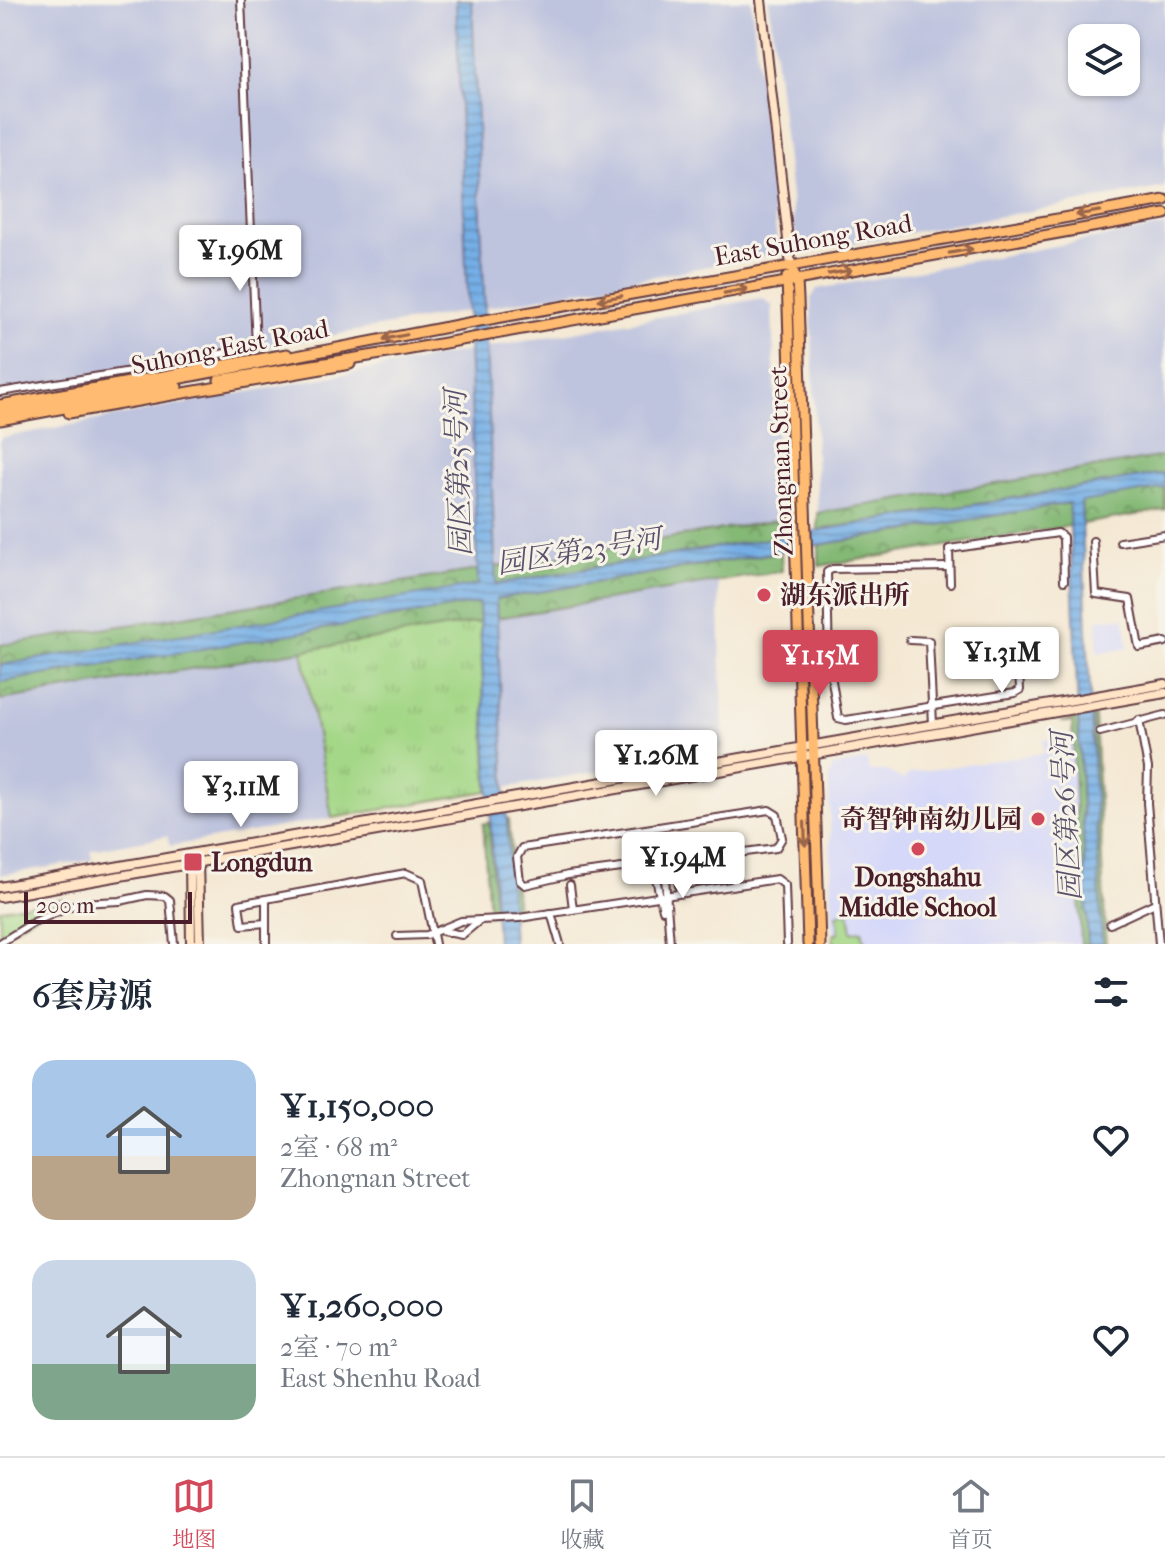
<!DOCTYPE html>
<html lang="zh">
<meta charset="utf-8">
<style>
body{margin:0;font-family:"IM FELL French Canon","Noto Serif SC",serif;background:#f2f2f3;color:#1f2937;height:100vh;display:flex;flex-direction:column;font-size:30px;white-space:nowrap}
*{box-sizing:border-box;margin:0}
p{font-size:26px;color:#747a83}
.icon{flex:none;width:44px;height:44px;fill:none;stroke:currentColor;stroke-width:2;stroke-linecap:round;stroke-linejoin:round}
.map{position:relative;height:944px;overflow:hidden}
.details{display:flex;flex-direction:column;background:#fff;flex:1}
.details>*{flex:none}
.controls{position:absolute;left:1068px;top:24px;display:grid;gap:16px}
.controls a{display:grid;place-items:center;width:72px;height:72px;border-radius:16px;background:#fff;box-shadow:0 2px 6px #0004;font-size:40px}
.scale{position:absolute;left:24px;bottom:20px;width:168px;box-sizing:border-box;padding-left:8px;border:4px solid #4a1f2b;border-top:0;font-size:22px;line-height:28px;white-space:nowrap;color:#4a1f2b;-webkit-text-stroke:6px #f7f3e8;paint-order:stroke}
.price{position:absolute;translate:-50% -68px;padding:0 18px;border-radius:8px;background:#fff;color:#222;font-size:26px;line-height:52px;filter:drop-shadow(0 2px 4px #0008)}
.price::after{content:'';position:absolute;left:50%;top:48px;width:24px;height:18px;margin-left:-12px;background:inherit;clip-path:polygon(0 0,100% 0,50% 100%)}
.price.current{background:#d1495b;color:#fff}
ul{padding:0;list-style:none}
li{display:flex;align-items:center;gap:24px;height:200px;padding:0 32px}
li span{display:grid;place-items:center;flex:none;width:224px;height:160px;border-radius:24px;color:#555}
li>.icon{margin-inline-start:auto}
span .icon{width:96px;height:96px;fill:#fffc;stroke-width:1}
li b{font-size:34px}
h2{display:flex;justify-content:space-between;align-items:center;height:96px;padding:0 32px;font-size:34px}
.dock{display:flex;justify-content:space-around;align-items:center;height:112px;border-top:2px solid #e0e1e3;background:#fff;font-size:22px;color:#747a83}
.dock a{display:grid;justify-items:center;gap:4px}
.dock .current{color:#d1495b}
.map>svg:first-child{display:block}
.built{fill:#d6d8f9}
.industrial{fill:#bec3de;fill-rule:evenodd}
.grass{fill:url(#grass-tufts);stroke:#777b59;stroke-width:2}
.forest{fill:url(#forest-crowns);stroke:#666c50;stroke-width:2}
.pitch{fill:#a4d787;stroke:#777b59;stroke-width:2}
.water{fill:url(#water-rules);stroke:#606788;stroke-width:2}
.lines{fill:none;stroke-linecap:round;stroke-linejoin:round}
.street-casing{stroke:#643d44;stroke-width:10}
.secondary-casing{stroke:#643d44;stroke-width:12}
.primary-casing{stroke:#643d44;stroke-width:13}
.street{stroke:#fff;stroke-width:6}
.secondary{stroke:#ffe4c6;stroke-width:8}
.primary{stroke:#ffbb71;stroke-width:9}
.oneway{stroke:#9b654a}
.poi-dot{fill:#d1495b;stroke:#f7f3e8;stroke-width:3}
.labels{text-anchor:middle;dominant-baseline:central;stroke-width:6;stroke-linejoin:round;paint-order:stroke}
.street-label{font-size:26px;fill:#4a1f2b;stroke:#f7f3e8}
.poi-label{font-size:26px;font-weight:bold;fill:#4a1f2b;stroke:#f7f3e8;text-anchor:start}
.water-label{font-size:28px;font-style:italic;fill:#59516c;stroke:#f7f3e8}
</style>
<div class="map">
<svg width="1165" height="944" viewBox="0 0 1165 944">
<defs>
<pattern id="grass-tufts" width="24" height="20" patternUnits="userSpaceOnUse" patternTransform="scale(2)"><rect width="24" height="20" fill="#a4d787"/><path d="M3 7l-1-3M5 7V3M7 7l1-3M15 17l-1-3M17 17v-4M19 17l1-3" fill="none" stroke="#8fb875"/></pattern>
<pattern id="forest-crowns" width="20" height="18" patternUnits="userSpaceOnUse" patternTransform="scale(2)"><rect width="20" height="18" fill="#83b874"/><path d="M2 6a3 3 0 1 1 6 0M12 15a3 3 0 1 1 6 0" fill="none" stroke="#6d955f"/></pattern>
<pattern id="water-rules" width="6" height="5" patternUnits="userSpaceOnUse" patternTransform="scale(2)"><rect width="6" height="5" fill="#75afe6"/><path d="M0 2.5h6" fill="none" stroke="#628ebb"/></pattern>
</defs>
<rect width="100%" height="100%" fill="#f7f3e8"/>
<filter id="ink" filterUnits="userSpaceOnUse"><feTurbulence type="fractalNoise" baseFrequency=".0125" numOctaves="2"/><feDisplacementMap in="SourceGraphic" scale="16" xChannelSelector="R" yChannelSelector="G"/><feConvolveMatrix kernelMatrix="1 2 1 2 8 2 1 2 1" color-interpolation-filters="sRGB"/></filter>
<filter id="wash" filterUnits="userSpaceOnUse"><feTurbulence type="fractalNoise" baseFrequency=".006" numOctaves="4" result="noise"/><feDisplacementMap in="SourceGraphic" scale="32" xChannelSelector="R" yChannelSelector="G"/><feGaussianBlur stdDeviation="1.8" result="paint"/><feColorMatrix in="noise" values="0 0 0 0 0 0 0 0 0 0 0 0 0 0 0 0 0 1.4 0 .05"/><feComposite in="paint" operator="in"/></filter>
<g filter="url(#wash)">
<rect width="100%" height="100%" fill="#f4e8d3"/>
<g class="built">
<path d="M1124,618l4,30 -30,5 -1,-34z"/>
<path d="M1072,737l9,207h-248l-4,-167 4,-10 34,-7 2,11h17l18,9 5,-7 135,-20 -1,-13z"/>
</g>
<g class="industrial">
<path d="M0,0h456l12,311 -468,84z"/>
<path d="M472,0h279l26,243 -4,11 -289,54z"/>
<path d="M769,0h396v187l-358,64 -7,-2 -4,-8zM1082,38h44v44h-44z"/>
<path d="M1165,226v230l-347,57 -7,-214 6,-10z"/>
<path d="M763,298l9,7 7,215 -284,47 -9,-219z"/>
<path d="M469,351l9,219 -478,75v-207z"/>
<path d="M718,581l6,168 -221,39 -6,-170z"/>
<path d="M302,650l30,168 -162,28 -3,-10 -76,14 1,10 -92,15v-175z"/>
</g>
<g class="grass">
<path d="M480,622l8,169 -156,27 -30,-168z"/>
<path d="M64,898l-64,39v-28z"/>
</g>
<g class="forest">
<path d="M1165,456v17l-347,57v-17z"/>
<path d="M1165,488v22l-83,14 -1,-23z"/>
<path d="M1070,503v23l-251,40v-21z"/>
<path d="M779,520l1,17 -285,47v-17z"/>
<path d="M781,552l1,19 -285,47 -1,-19z"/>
<path d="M478,570v16l-478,79v-20z"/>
<path d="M479,603l1,19 -480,78v-18z"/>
<path d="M1092,717h3l11,227h-4z"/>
<path d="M1078,719l10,225h-7l-9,-222h-11z"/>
<path d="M509,819l8,94h-6l-6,-93z"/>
<path d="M489,822l6,92 -6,1 -6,-91z"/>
</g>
<path class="pitch" d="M849,912l3,20 10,-2 3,14h-31l-1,-9 6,-2 -2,-19z"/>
<path class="water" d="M456,0h16l24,584 669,-111v15l-84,14 21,442h-14l-19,-441 -573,96 17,345h-16l-18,-341 -479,79v-17l478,-80z"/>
</g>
<g filter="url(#ink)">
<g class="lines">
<defs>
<g id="street">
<path d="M0,392l131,-21 21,-10 22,2 82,-16 -15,-347"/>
<path d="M1093,541l3,53 34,5 9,48 26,-5"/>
<path d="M1120,542l45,-7"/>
<path d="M949,567l-117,2 -5,3 2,90 9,56 8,2 169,-27 5,-3 -1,-20"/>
<path d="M950,583l-1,-34 109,-16 5,4 1,44"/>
<path d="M910,640l19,1 4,83"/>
<path d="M1139,720l9,48 -1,35 12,141"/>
<path d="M1100,732l65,-17"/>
<path d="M769,810l8,5 5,23 -6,10 -208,27 -43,10 -5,-4 -3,-24 5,-9z"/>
<path d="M731,854l4,31"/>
<path d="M664,864l6,80"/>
<path d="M653,865l10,45"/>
<path d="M677,873l3,20"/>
<path d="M570,885l3,24"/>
<path d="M266,899v45"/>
<path d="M551,913l9,31"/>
<path d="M266,923l-24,2 -3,-21 167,-31 16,7 13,64"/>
<path d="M1110,924l45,-21"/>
<path d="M442,931l20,4 17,-14"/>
<path d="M397,936l30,-1 34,-14 58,-3 258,-39 8,6 2,59"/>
<path d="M0,943l34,-21 45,-19 41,-2 27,-6 18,1 5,4 4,44"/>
</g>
<g id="secondary">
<path d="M761,0l30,266"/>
<path d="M198,861l2,83"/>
<path d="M190,862l1,82"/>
<path d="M0,887l1165,-203"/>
<path d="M0,897l1165,-204"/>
</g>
<g id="primary">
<path d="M791,266l6,15 1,18 22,645"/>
<path d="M787,277l21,667"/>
<path d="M219,380l181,-29 765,-137"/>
<path d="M0,405l287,-51"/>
<path d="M0,413l468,-90 697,-123"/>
<path d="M69,413l281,-49"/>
<path d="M0,420l177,-33"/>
</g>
</defs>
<use href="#street" class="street-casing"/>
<use href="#secondary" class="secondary-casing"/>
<use href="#primary" class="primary-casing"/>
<use href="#street" class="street"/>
<use href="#secondary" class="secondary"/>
<use href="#primary" class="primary"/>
</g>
<defs><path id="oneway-shaft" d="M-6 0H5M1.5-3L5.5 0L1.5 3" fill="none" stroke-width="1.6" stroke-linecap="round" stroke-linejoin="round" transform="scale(2)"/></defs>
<g class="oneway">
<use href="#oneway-shaft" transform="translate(1088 213) rotate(170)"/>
<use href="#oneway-shaft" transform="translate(961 251) rotate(-10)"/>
<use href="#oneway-shaft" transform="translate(840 272) rotate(-10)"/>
<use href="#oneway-shaft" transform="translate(736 291) rotate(-10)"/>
<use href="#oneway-shaft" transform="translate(610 298) rotate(170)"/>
<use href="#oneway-shaft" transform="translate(395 337) rotate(169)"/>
<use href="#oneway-shaft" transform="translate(805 834) rotate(88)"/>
</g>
</g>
<g class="poi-dot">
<circle cx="764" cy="595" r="8"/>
<circle cx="1038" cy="819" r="8"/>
<circle cx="918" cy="849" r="8"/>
<rect x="183" y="852" width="20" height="20" rx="4"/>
</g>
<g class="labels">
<g class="street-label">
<text transform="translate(813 240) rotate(-10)">East Suhong Road</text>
<text transform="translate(230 347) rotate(-11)">Suhong East Road</text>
<text transform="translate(781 461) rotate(-92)">Zhongnan Street</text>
</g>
<g class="poi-label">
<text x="780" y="595">湖东派出所</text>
<text x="1022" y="819" text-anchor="end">奇智钟南幼儿园</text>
<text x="211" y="862">Longdun</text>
<text x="918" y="877" text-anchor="middle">Dongshahu<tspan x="918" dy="30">Middle School</tspan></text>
</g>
<g class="water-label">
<text transform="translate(458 473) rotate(-92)">园区第25号河</text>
<text transform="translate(579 551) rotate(-9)">园区第23号河</text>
<text transform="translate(1066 816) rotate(-93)">园区第26号河</text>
</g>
</g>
</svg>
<div class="controls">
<a><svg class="icon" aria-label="layers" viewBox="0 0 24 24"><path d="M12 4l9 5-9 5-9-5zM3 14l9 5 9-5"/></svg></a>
</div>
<div class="scale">200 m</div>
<b class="price" style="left:240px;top:293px">¥1.96M</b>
<b class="price" style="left:1002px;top:695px">¥1.31M</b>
<b class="price current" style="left:820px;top:698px">¥1.15M</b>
<b class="price" style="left:656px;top:798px">¥1.26M</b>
<b class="price" style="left:241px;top:829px">¥3.11M</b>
<b class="price" style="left:683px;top:900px">¥1.94M</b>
</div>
<section class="details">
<h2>6套房源<svg class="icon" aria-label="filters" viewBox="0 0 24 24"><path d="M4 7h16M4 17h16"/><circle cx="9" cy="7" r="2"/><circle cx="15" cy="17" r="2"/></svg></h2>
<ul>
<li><span style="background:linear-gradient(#a9c7e8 60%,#b9a48a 0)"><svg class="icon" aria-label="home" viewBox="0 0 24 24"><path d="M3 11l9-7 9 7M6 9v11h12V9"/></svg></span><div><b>¥1,150,000</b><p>2室 · 68 m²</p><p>Zhongnan Street</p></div><svg class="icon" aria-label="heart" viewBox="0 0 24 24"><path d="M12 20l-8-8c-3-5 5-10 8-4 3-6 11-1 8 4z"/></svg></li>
<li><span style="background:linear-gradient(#c9d6e8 65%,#7fa58c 0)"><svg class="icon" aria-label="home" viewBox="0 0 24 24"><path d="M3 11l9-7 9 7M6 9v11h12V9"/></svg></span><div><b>¥1,260,000</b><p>2室 · 70 m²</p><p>East Shenhu Road</p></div><svg class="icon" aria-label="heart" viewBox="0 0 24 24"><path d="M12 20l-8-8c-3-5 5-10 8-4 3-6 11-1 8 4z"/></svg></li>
</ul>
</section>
<nav class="dock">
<a class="current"><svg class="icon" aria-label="map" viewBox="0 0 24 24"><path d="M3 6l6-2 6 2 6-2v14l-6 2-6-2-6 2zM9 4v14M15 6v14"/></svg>地图</a>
<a><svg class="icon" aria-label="saved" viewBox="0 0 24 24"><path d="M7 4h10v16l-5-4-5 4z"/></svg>收藏</a>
<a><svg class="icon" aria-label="home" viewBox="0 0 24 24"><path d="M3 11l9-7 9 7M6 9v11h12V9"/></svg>首页</a>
</nav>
